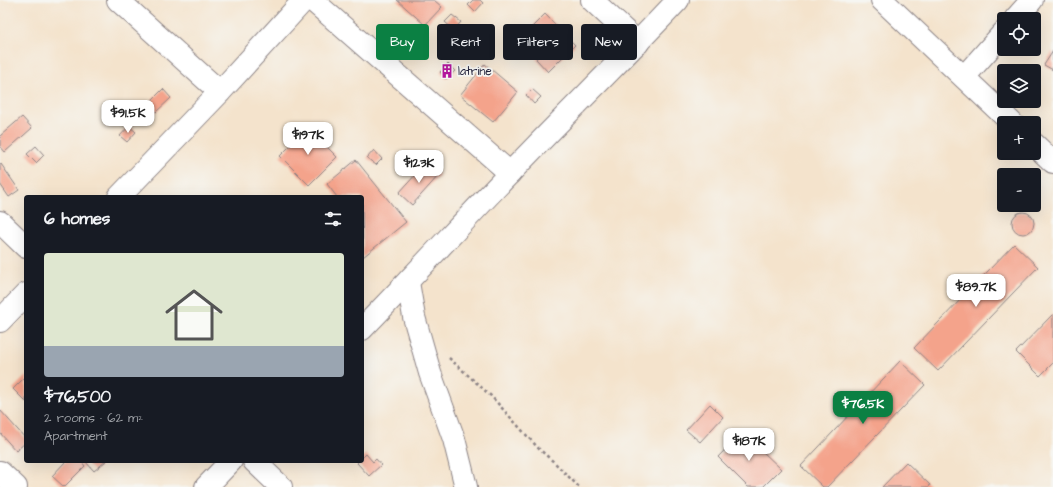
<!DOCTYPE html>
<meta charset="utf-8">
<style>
body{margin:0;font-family:"Architects Daughter",sans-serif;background:#20242c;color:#f1f3f6;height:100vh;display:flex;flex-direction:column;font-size:15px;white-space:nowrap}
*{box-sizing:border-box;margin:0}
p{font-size:13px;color:#9ea1a6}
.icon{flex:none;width:22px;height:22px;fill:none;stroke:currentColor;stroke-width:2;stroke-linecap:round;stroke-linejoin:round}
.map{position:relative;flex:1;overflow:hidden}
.sheet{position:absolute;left:24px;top:195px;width:340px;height:268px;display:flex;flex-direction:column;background:#171b24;border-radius:4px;box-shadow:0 4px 16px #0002}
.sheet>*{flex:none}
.hud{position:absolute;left:376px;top:24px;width:380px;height:36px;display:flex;gap:8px}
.controls{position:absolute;left:997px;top:12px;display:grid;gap:8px}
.controls a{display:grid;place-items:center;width:44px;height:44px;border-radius:4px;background:#171b24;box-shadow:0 4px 16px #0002;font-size:20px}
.price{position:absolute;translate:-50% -34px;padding:0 9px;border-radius:8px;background:#fff;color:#222;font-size:13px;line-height:26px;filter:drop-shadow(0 1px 2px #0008)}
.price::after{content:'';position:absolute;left:50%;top:24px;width:12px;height:9px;margin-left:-6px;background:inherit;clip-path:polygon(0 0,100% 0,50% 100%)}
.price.selected{background:#0b8043;color:#fff}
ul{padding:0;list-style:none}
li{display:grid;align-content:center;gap:8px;height:212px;padding:0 20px}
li+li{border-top:1px solid #363941}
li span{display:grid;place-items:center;height:124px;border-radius:4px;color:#555}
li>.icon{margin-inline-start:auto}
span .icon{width:72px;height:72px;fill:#fffc;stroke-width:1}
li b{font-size:17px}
h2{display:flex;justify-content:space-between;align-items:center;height:48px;padding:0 20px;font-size:17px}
.pill{padding:0 14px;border-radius:4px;background:#171b24;box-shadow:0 4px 16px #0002;font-size:14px;line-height:36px}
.pill.selected{background:#0b8043;color:#fff}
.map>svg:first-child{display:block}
.building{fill:#f4a38b}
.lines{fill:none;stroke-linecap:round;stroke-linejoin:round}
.minor-casing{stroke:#8b8284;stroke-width:24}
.path{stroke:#8b8284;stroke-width:2.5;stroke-dasharray:3 3;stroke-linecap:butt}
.minor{stroke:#fff;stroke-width:22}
.labels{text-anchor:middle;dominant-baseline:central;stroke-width:3.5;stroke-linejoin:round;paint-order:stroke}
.poi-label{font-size:12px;fill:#22223b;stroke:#f6f6f2;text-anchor:start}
</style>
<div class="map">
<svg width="1053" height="487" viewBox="0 0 1053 487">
<rect width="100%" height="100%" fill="#f6f6f2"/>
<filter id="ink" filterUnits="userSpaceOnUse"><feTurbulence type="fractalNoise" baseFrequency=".025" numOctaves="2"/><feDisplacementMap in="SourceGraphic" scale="8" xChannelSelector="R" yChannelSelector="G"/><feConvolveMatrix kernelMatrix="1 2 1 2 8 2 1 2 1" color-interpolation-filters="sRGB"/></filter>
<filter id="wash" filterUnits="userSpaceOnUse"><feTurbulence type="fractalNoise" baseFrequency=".012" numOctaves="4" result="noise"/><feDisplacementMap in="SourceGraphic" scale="16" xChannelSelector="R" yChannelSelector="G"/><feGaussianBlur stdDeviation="0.9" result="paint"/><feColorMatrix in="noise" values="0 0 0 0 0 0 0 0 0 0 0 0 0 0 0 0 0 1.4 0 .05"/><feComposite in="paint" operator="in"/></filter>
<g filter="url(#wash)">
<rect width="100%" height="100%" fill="#f4e3cc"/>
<g id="blocks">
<g class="building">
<path d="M397,0h37l8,7 -17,18z"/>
<path d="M473,0h7l3,3 -8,9 -7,-7z"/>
<path d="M545,14l30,31 -27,27 -12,-13 5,-7 -17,-17z"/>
<path d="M452,15l9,7 -7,8 -9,-8z"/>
<path d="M1053,51v19l-9,-5z"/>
<path d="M448,64l7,7 -9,8 -6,-7z"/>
<path d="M485,64l33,28 -25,30 -33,-27z"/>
<path d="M163,89l8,9 -15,14 -8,-8z"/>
<path d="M532,89l9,8 -7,7 -8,-9z"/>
<path d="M22,117l10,11 -27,24 -5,-6v-10z"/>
<path d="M129,126l7,6 -9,10 -7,-6z"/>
<path d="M308,128l29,29 -28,28 -29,-29z"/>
<path d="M36,146l8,9 -8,8 -9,-9z"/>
<path d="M374,150l8,9 -6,6 -9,-7z"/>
<path d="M356,160l50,62 -43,35 -1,-60h-25l-10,-13z"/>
<path d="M426,163l13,12 -27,30 -13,-12z"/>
<path d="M1,164l18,26 -10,7 -9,-13v-19z"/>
<circle cx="1023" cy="223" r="11"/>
<path d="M1014,244l24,23 -100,104 -24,-23z"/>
<path d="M1053,314v49l-13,13 -24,-24z"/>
<path d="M900,361l25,24 -98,102h-4l-22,-21z"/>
<path d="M26,376v26l-13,-13z"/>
<path d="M710,404l13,13 -23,25 -14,-12z"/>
<path d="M0,410l26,29v3l-10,9 -16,-18z"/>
<path d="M742,432l39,37 -18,18h-15l-30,-30z"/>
<path d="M366,454l7,8 3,-3 5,6 -12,11 -12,-13 2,-2h3v-3z"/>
<path d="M66,461h15l4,5 -21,21 -12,-11z"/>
<path d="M85,461h21l-12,10z"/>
<path d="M906,462l24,23 -1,2h-47z"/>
</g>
</g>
</g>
<g filter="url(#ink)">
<use href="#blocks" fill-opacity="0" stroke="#8b8284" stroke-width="1"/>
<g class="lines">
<defs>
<g id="minor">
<path d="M118,0l102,92"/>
<path d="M312,0l198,173"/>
<path d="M592,0l46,43"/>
<path d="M882,0l130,123"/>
<path d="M1015,19l17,-19"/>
<path d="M964,77l40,-45"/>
<path d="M1034,144l19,18"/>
<path d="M119,197l101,-105 84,-92"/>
<path d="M0,222l26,25"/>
<path d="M408,282l6,35 16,56 24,66 12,48"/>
<path d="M0,321l26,-27"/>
<path d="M362,329c50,-51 98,-104 148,-156 55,-58 113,-114 168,-173"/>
<path d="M254,461l27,26"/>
<path d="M0,472l16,15"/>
<path d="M206,487l25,-26"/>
</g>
</defs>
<use href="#minor" class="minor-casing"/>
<path class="path" d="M449,358l42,38 48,53 16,14 24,24"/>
<use href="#minor" class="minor"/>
</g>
</g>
<defs>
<symbol id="building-bare" viewBox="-9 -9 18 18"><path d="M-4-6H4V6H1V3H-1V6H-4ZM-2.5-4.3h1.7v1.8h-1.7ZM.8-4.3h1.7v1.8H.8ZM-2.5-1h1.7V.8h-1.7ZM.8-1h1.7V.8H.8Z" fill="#b5179e" stroke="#f6f6f2" stroke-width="2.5" paint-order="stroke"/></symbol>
</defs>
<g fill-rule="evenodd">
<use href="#building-bare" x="437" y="61" width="20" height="20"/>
</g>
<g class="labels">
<g class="poi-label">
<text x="458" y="71">latrine</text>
</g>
</g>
</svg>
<div class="controls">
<a><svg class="icon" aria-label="locate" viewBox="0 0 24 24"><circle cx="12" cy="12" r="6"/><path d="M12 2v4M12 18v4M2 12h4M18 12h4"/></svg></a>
<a><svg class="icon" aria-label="layers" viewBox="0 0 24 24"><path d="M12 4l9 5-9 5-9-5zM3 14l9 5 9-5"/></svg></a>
<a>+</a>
<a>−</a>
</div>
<b class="price" style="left:128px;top:134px">$91.5K</b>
<b class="price" style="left:308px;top:156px">$197K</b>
<b class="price" style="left:419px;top:184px">$123K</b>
<b class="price" style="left:976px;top:308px">$89.7K</b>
<b class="price selected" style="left:863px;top:425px">$76.5K</b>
<b class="price" style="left:749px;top:462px">$187K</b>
<div class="hud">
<a class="pill selected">Buy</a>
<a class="pill">Rent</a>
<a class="pill">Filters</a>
<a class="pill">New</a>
</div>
<section class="sheet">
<h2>6 homes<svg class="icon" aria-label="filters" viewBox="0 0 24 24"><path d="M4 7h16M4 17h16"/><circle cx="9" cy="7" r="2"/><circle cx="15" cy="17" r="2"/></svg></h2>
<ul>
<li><span style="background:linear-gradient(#dfe7d0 75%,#9aa5b1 0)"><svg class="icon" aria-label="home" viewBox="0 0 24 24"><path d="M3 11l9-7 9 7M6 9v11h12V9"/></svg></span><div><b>$76,500</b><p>2 rooms · 62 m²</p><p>Apartment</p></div></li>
</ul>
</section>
</div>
